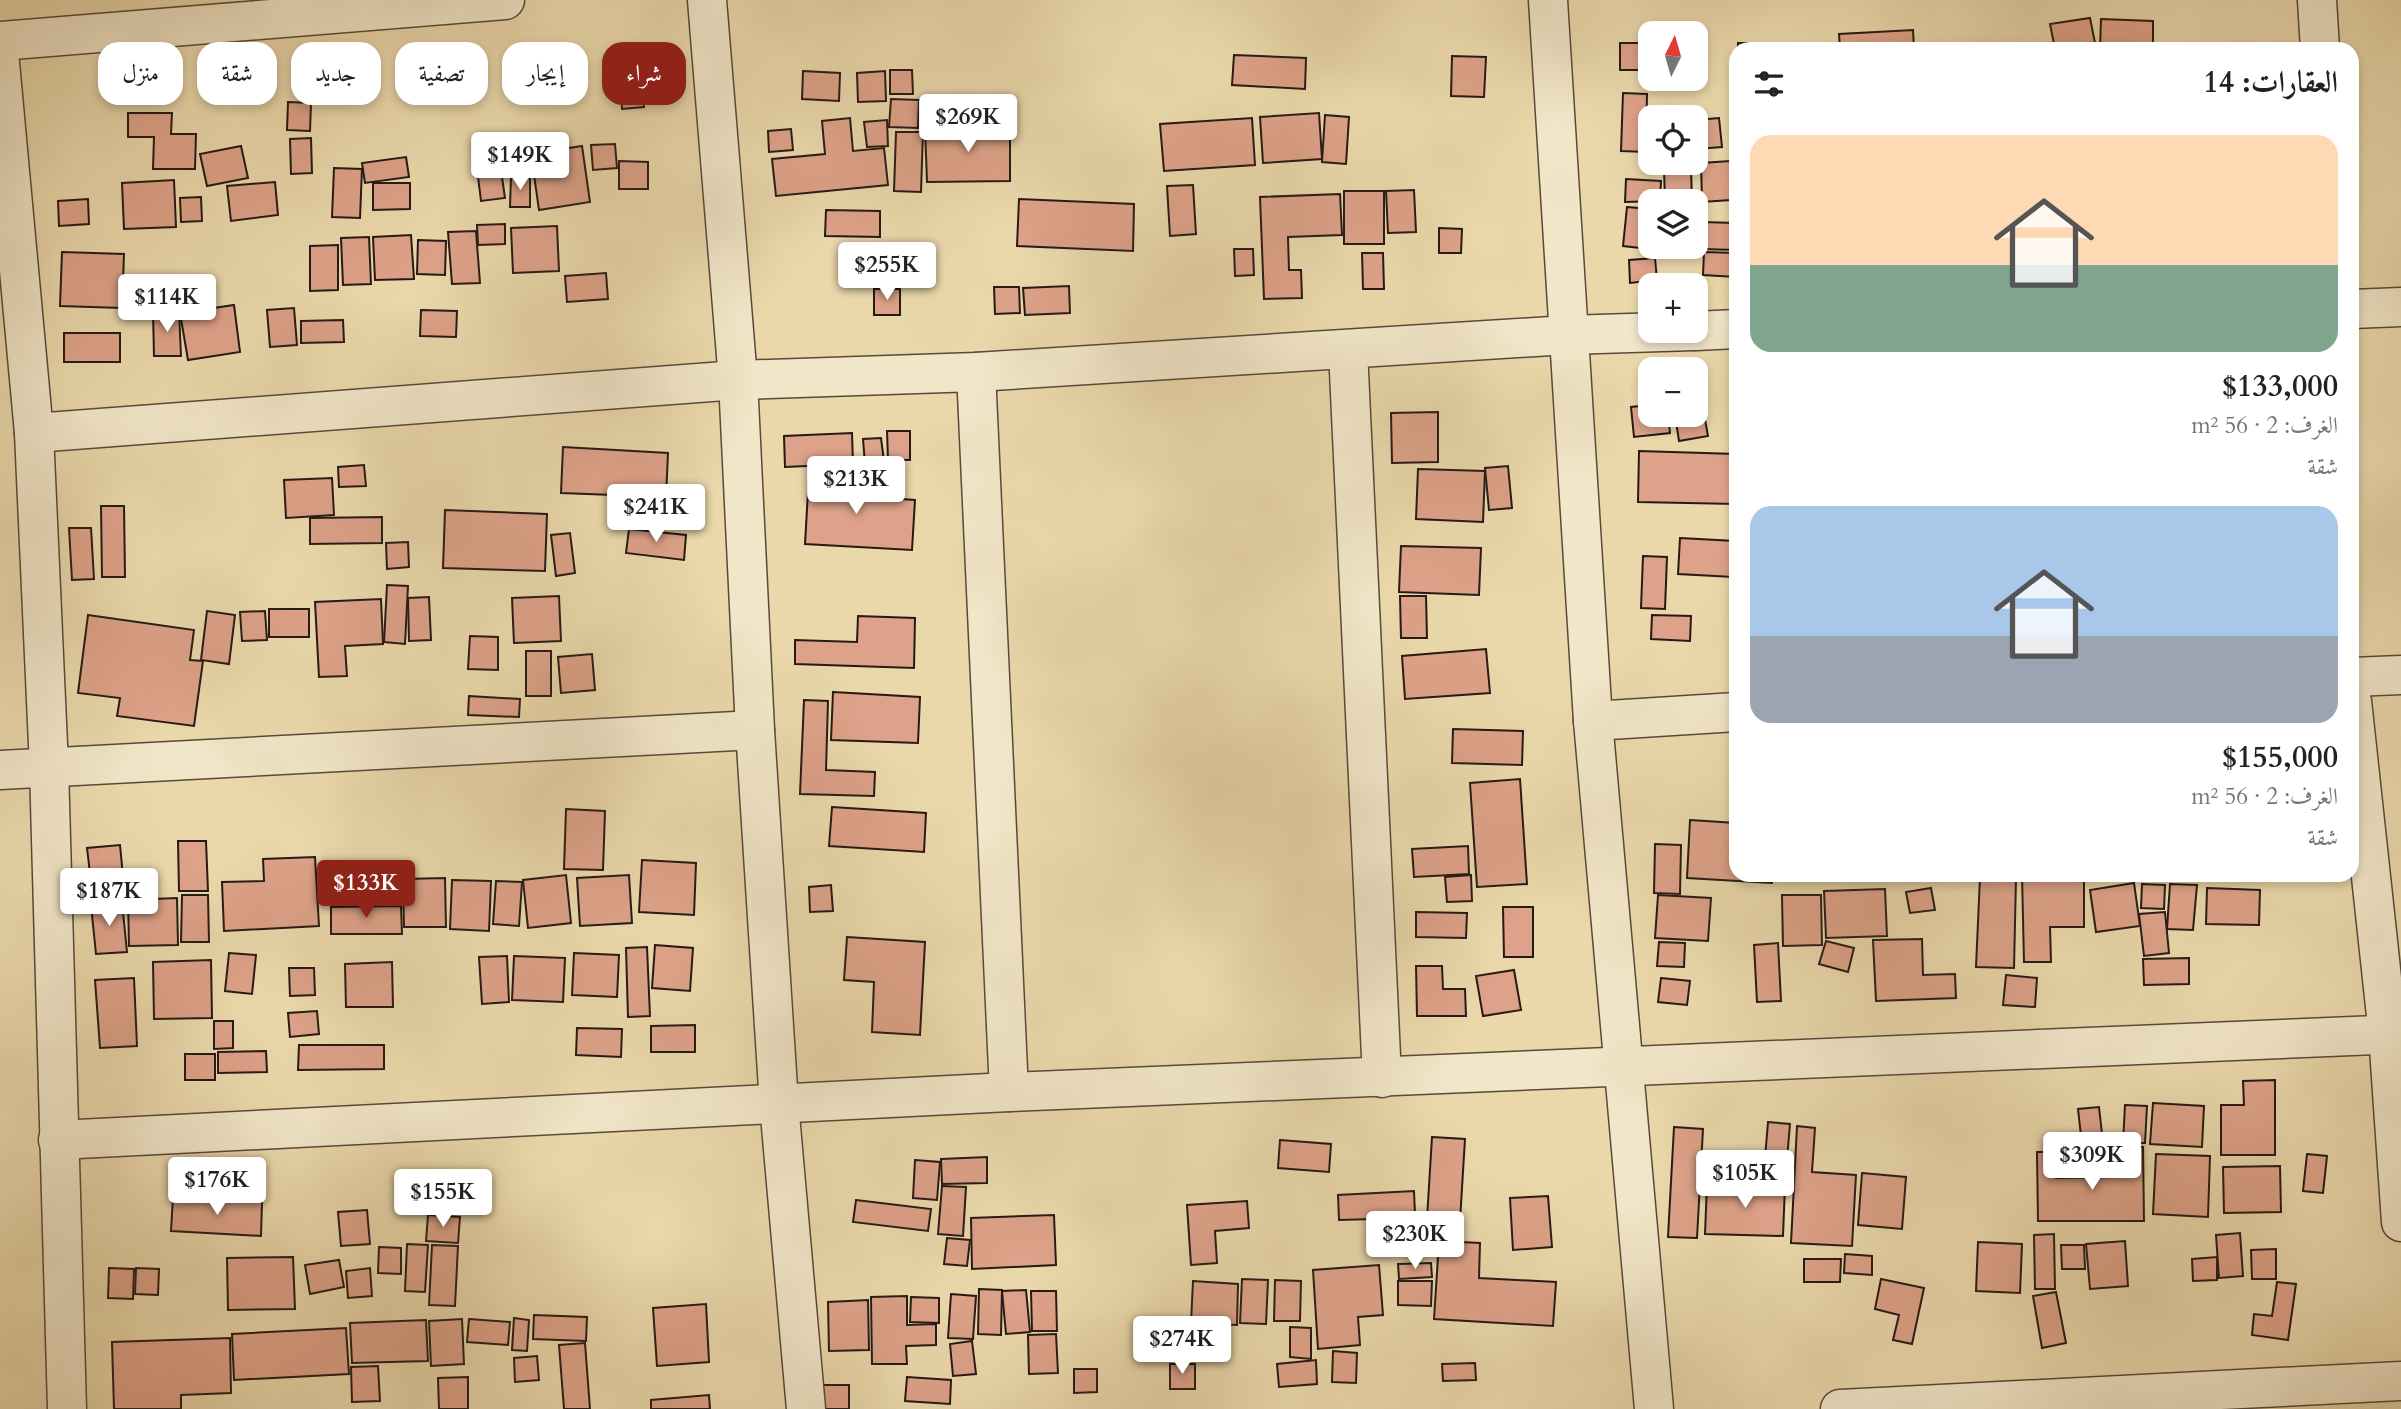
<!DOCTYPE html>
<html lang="ar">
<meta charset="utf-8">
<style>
body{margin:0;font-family:Cardo,Amiri,serif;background:#f2f2f2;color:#222;direction:rtl;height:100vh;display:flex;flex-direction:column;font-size:26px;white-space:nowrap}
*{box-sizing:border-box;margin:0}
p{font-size:23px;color:#767676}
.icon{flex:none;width:38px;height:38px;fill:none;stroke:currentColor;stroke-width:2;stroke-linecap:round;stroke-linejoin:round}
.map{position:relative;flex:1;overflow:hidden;direction:ltr}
.drawer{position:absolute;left:1729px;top:42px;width:630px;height:840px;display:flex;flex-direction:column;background:#fff;border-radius:21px;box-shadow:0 4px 10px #0003;direction:rtl}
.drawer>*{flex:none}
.guide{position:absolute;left:21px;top:42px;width:665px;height:63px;direction:rtl;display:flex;gap:14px}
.needle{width:46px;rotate:5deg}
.fabs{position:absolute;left:1638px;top:21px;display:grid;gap:14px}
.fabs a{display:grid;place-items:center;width:70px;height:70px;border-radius:14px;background:#fff;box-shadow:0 4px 10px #0003;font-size:35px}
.price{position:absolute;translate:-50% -60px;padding:0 16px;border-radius:7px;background:#fff;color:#222;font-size:23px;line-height:46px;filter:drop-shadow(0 2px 4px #0008)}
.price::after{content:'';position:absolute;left:50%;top:42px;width:21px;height:16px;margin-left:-10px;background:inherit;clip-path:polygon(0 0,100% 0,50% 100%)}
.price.current{background:#8f2418;color:#fff}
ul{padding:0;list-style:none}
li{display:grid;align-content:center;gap:14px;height:371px;padding:0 21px}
li span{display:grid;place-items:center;height:217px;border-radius:21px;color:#555}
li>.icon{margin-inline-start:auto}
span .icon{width:126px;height:126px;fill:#fffc;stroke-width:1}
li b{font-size:30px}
h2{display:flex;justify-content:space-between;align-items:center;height:84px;padding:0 21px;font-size:30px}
.chip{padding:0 24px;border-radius:21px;background:#fff;box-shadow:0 4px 10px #0003;font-size:24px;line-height:63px}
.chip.current{background:#8f2418;color:#fff}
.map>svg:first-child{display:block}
.building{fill:#dda289;stroke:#261a15;stroke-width:2}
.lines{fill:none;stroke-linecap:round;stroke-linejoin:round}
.minor-casing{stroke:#574a3a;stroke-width:41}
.minor{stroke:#f1e6c8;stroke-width:38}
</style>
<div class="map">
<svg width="2401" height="1409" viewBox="0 0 2401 1409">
<rect width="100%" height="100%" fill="#ead8ab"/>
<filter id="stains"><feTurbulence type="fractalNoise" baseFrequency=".00286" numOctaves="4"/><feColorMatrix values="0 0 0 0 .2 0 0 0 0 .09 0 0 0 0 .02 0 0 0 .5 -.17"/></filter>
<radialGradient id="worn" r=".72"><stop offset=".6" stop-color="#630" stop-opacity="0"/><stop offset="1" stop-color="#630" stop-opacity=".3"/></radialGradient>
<g class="building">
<path d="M2090,18l5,25 -40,6 -5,-25z"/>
<path d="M2101,19l52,2v23l-31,-1v6h-22z"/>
<path d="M1913,30l1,19h-74l-1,-15z"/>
<rect x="1620" y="43" width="30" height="27"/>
<rect x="1738" y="43" width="23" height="6"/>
<path d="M1234,55l72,3 -1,31 -73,-4z"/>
<path d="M1452,56l34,1 -2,40 -33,-1z"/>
<path d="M890,70h22l1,24h-23z"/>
<path d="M803,71l37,2 -1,28 -37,-2z"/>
<path d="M885,71l1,30 -28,1 -1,-29z"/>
<path d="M621,82h22l1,25 -22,2z"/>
<path d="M1623,93l24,1 -1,58 -25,-1z"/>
<path d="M891,99l28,1 -1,28 -29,-1z"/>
<path d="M288,102l23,1 -1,28 -23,-1z"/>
<path d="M1673,106l1,11h-24v14l-1,-23z"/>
<path d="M128,113h44l-1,21h25l-1,35h-42l1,-32h-26z"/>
<path d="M1319,113l3,46 -59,4 -3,-46z"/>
<path d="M1325,115l24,2 -3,47 -24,-2z"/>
<path d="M850,118l3,33 31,-3 4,37 -112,11 -4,-37 53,-5 -3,-33z"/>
<path d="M1252,118l3,47 -91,6 -4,-47z"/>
<path d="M1719,118l3,29 -26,2v-29z"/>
<path d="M887,120l1,26 -21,1 -3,-25z"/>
<path d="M1010,127v54l-83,1 -2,-54z"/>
<path d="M791,129l2,21 -24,2 -1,-21z"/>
<path d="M896,132h27l-2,60 -27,-1z"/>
<path d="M311,138l1,35 -21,1 -1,-35z"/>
<path d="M615,144l2,24 -24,2 -2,-25z"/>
<path d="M241,146l7,32 -41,8 -7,-32z"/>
<path d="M582,146l8,56 -51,8 -8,-56z"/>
<path d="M498,149l7,49 -24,3 -6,-49z"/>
<path d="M406,157l3,20 -44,6 -3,-20z"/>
<path d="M619,161l29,1v27h-29z"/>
<path d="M1730,161l1,39 -29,2 -1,-39z"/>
<path d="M334,168l28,1 -2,49 -28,-1z"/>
<path d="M1664,169h27l1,32h-27z"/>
<path d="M511,177h19v30h-20z"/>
<path d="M1626,179l35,2 -1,20 -35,1z"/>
<path d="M174,180l2,47 -52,2 -2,-46z"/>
<path d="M275,182l3,33 -47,6 -4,-35z"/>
<path d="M373,183h37v26l-37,1z"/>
<path d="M1193,185l3,49 -26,2 -3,-50z"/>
<path d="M1414,190l2,42 -28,1 -2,-42z"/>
<rect x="1344" y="191" width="40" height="53"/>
<path d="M1340,194l2,41 -54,2 1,33h12l1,28 -38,1 -4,-102z"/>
<path d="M201,197l1,24 -21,1 -1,-24z"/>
<path d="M88,199l1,25 -30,2 -1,-25z"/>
<path d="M1019,199l115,5 -1,47 -116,-5z"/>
<path d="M1627,207l23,2 -1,40 -26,-3z"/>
<path d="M826,210l54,1v26l-55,-1z"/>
<path d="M1701,222l35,1v27l-35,-1z"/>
<path d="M505,224v20l-27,1 -1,-20z"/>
<path d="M557,226l2,45 -46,2 -2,-45z"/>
<path d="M1439,228l23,1 -1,24h-22z"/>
<path d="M476,231l4,52 -28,1 -4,-52z"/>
<path d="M411,235l3,44 -39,1 -2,-43z"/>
<path d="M369,237l2,47 -28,1 -2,-47z"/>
<path d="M418,240l28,1 -1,34 -28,-1z"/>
<path d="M338,245v45l-28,1v-45z"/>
<path d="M1234,249h19l1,26 -19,1z"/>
<path d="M62,252l62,2 -2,54 -62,-2z"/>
<path d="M1704,252l32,1v24l-33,-2z"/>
<path d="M1362,253h21l1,36h-21z"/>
<path d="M1655,258l2,22 -27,3 -1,-23z"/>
<path d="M606,273l2,26 -41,3 -2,-26z"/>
<path d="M1069,286l1,27 -45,2 -2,-27z"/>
<path d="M994,287h25l1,26 -25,1z"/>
<rect x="874" y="289" width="26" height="26"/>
<path d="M234,305l6,47 -52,8 -8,-47z"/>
<path d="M294,308l3,37 -27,2 -3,-37z"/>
<path d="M421,310l36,1 -1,26 -36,-1z"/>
<path d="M153,311h26l2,45h-27z"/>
<path d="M343,320l1,22 -43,1v-22z"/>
<rect x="64" y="333" width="56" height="29"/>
<path d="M1702,403l6,33 -29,5 -4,-26h21v-11z"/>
<path d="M1650,405v10h18l2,18 -36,4 -3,-30z"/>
<path d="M1438,412v50l-46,1 -1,-50z"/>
<path d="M887,431h23v29h-22z"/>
<path d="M852,433l1,31 -68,3 -1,-31z"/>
<path d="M881,438l3,23 -19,3 -2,-25z"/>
<path d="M563,447l105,6 -2,44 -105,-4z"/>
<path d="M1639,451l97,3v50l-98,-2z"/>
<path d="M364,465l2,21 -27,1 -1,-20z"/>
<path d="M1508,466l4,42 -23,2 -4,-42z"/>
<path d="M1418,469l67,2 -2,51 -67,-3z"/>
<path d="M809,474l52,3 -1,19 55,4 -3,50 -107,-6z"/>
<path d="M332,478l2,37 -48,3 -2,-38z"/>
<path d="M101,506h23l1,71h-23z"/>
<path d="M445,510l102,4 -2,57 -102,-3z"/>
<path d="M382,517v26l-72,1v-26z"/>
<path d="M69,528h22l3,51 -22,1z"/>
<path d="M629,529l57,6 -2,25 -58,-7z"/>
<path d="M570,533l5,40 -19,3 -5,-41z"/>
<path d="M1680,538l55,3 -2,36 -55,-3z"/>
<path d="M408,542l1,25 -22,2 -1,-26z"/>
<path d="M1401,546l80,2 -2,47 -80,-3z"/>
<path d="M1643,556l24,1 -2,52 -24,-1z"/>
<path d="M387,585l21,1 -3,58 -21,-2z"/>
<path d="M559,596l2,45 -47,2 -2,-45z"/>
<path d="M1400,596h26l1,42h-26z"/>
<path d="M429,597l2,43 -22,1 -1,-43z"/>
<path d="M381,599l2,45 -38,2 2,30 -28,1 -4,-75z"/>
<rect x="269" y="609" width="40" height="28"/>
<path d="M207,611l28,4 -6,49 -28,-4z"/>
<path d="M265,611l2,29 -25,1 -2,-29z"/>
<path d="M88,615l106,15 -4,30 13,1 -9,65 -77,-10 3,-18 -42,-5z"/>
<path d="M1652,615l39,1 -1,25 -39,-2z"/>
<path d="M858,616l57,2 -1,50 -119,-4v-24l62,2z"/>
<path d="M470,636l28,1v33l-30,-1z"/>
<path d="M1486,649l4,44 -85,6 -3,-43z"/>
<rect x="526" y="651" width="25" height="45"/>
<path d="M592,654l3,36 -34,3 -3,-36z"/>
<path d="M833,692l87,5 -2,46 -87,-3z"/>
<path d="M469,696l51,3 -1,18 -51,-2z"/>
<path d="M804,700l24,1 -2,69 49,2 -1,24 -74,-2z"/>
<path d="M1453,729l70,2 -1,34 -70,-2z"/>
<path d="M1520,779l7,105 -50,3 -7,-104z"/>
<path d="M832,807l94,6 -2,39 -95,-6z"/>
<path d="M566,809l39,2 -2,59 -39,-1z"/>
<path d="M1690,820l46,3v52h37l-1,8 -85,-5z"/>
<path d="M178,841h28l2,50h-29z"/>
<path d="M1655,844l26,1 -1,49 -26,-1z"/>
<path d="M120,845l4,42 -32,3 -5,-42z"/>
<path d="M1468,846l1,28 -55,3 -2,-28z"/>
<path d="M315,857l4,69 -95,5 -2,-49 42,-1 -1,-22z"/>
<path d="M642,860l54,3 -2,52 -55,-3z"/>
<path d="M566,875l5,48 -43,5 -5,-48z"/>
<path d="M629,875l3,48 -52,3 -3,-48z"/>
<path d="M1471,875l1,26 -25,1 -2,-25z"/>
<path d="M2022,875h62v52h-34l1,35h-27z"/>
<path d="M1980,877l36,1 -2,90 -38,-1z"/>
<path d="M445,878l1,49h-42l-1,-48z"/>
<path d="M452,880l39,1 -2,50 -39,-2z"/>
<path d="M496,881l26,1 -3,44 -26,-2z"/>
<path d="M2134,883l6,43 -44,6 -6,-42z"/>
<path d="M2142,884l23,1 -1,24 -23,-1z"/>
<path d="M2170,884l27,1 -4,45 -26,-1z"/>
<path d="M831,885l2,26 -23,1 -1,-25z"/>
<path d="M1931,888l4,22 -25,3 -4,-21z"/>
<path d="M2207,888l53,2 -1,35 -53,-1z"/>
<path d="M1885,889l2,47 -61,2 -2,-47z"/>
<path d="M182,895h26l1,47h-28z"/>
<path d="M1658,895l53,3 -3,43 -53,-3z"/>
<path d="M1782,895h39l1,50 -39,1z"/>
<path d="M177,898l1,47 -49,1 -1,-46z"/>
<path d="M122,902l5,50 -31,2 -5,-49z"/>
<path d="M401,906l1,28h-71v-27z"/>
<path d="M1503,907h30v50h-29z"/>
<path d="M1416,912l51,1 -1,25 -50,-1z"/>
<path d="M2165,912l4,41 -25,3 -5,-42z"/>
<path d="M847,937l78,5 -5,93 -48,-3 2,-50 -30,-2z"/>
<path d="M1922,939l1,36 32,-1 1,24 -80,3 -3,-61z"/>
<path d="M1826,941l28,7 -6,24 -29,-8z"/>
<path d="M1659,942l26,1 -1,24 -27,-1z"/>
<path d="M1778,943l3,58 -24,1 -3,-57z"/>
<path d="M655,945l38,3 -3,43 -38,-3z"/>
<path d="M647,947l3,69 -22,1 -2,-69z"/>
<path d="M229,953l27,2 -4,39 -27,-3z"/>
<path d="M574,953l45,2 -2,42 -45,-2z"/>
<path d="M507,956l2,46 -27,2 -3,-47z"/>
<path d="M514,956l51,2 -2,44 -51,-2z"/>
<path d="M2189,958v26l-45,1 -1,-26z"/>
<path d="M211,960l1,58 -58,1 -1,-57z"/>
<path d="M392,962l1,45h-47l-1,-43z"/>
<path d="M1416,966h26l1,23h22l1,27h-49z"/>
<path d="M289,968h25l1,27 -25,1z"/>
<path d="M1514,970l7,40 -38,6 -7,-40z"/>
<path d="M2006,975l31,3 -2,29 -32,-2z"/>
<path d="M134,978l3,68 -37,2 -5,-68z"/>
<path d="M1661,978l29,3 -3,24 -29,-3z"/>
<path d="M317,1011l2,23 -29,3 -2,-24z"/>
<path d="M214,1021h19v27l-19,1z"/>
<path d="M695,1025v27h-44v-26z"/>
<path d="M577,1028l45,1 -1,28 -45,-2z"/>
<path d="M299,1045h85v24l-86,1z"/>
<path d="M266,1051l1,21 -49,1v-21z"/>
<rect x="185" y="1054" width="30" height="26"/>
<path d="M2275,1080v75h-54v-50h23l-1,-24z"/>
<path d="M2153,1103l51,3 -2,41 -52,-3z"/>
<path d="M2125,1105l22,1 -2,37h-22z"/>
<path d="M2099,1107l6,54 -21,2 -6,-54z"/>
<path d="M1768,1122l22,2 -5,59 -22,-1z"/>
<path d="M1797,1126l18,2 -3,44 44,3 -4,71 -61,-3z"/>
<path d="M1674,1127l29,2 -6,109 -29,-1z"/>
<path d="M1432,1137l33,2 -6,98 -33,-2z"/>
<path d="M1280,1140l51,4 -2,28 -51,-4z"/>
<path d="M2120,1147h23l1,74h-106l-1,-69h19v26l65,-1z"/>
<path d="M2156,1154l54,2 -2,61 -55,-3z"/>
<path d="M2307,1154l20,2 -4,37 -20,-2z"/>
<path d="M987,1157v26l-45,1 -1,-25z"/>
<path d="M915,1160l25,2 -3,38 -24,-2z"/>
<path d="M2280,1166l1,46 -57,1 -1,-46z"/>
<path d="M1862,1173l44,4 -4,52 -44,-4z"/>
<path d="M1707,1183l78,2 -2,51 -78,-2z"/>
<path d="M942,1186l24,1 -3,49 -25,-2z"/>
<path d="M1414,1191l2,47 -41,3 -1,-22 -35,1 -1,-25z"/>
<path d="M1548,1196l4,51 -39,3 -3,-52z"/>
<path d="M173,1197l89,5 -1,34 -90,-5z"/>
<path d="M856,1200l75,9 -3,22 -75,-9z"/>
<path d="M1247,1201l2,27 -34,3 2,32 -26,2 -4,-60z"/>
<path d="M367,1210l3,34 -29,2 -3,-34z"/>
<path d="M428,1215l32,2 -2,26 -32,-2z"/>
<path d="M1054,1215l2,50 -84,4 -1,-51z"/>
<path d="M2240,1233l3,43 -24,2 -3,-43z"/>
<path d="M2054,1234l1,55h-20l-1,-54z"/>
<path d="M947,1238l23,2 -3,26 -23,-2z"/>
<path d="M1439,1241l41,2 -1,35 77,4 -3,44 -119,-7z"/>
<path d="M2125,1241l3,45 -38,3 -4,-45z"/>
<path d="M1978,1242l44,2 -2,49 -44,-2z"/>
<path d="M407,1244l21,1 -3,47 -20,-1z"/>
<path d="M432,1245l26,1 -3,60 -26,-1z"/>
<path d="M2061,1245h23l1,24h-23z"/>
<path d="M379,1247l22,1v26l-23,-1z"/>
<path d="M2276,1249v30h-24l-1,-29z"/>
<path d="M1845,1254l27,2v19l-28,-2z"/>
<path d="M293,1257l2,52 -67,1 -1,-52z"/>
<path d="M2217,1257v23l-24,1 -1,-22z"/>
<path d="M1804,1259h37l-1,23h-36z"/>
<path d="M339,1260l5,27 -34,7 -5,-29z"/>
<path d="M1431,1263l1,14 -33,2 -1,-15z"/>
<path d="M1379,1265l4,50 -25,2 2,28 -42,4 -5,-79z"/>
<path d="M109,1268l25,1 -1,30 -25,-1z"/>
<path d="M136,1268l23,1 -1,26 -23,-1z"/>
<path d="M370,1268l2,28 -24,2 -2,-27z"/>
<path d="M1242,1279l26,1 -2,44 -26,-1z"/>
<path d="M1881,1279l43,9 -12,56 -19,-4 6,-25 -24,-6z"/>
<path d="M1275,1280l26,1 -1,40h-26z"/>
<path d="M1193,1281l45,3 -1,41 -46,-2z"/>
<path d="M1398,1281h34l-1,25 -33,-1z"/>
<path d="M2277,1282l19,2 -8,56 -36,-5 2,-21 18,2z"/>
<path d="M979,1289l23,1 -1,45 -23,-1z"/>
<path d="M1026,1290l4,42 -24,2 -4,-43z"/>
<path d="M1031,1291h25l1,40h-25z"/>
<path d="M2056,1292l10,51 -24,5 -9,-52z"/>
<path d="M951,1294l25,2 -3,43 -25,-1z"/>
<path d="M907,1296v29l29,-1v21l-30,1 1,18h-35l-1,-67z"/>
<path d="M911,1297l28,1v25l-29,-1z"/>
<path d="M868,1300l1,50 -40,1 -1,-49z"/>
<path d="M706,1304l3,58 -52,4 -4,-58z"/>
<path d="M534,1315l53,2 -1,24 -53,-2z"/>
<path d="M514,1318l15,2 -2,31 -15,-1z"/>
<path d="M462,1319l2,45 -33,2 -2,-45z"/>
<path d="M469,1319l41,3 -2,23 -41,-3z"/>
<path d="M426,1320l2,41 -76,2 -2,-40z"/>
<path d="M1290,1327l21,1v31l-21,-2z"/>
<path d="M346,1328l3,46 -115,6 -2,-46z"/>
<path d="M1056,1334l2,39 -29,1 -1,-39z"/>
<path d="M230,1338l1,55 -50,2v14h-67l-2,-67z"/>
<path d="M972,1341l4,33 -23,2 -3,-32z"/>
<path d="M585,1343l5,66h-26l-5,-64z"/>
<path d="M1333,1351l24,2 -1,30 -24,-1z"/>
<path d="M537,1356l2,24 -24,2 -1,-24z"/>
<path d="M1316,1360l1,24 -38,3 -2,-23z"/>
<path d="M1475,1363l1,17 -33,1 -1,-17z"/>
<rect x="1170" y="1364" width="25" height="25"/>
<path d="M378,1366l2,35 -28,1 -1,-35z"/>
<path d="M1074,1369h23v23l-23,1z"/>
<path d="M468,1377v32h-29l-1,-31z"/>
<path d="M907,1377l44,3 -1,24 -45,-3z"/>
<path d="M818,1385h31v24h-32z"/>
<path d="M709,1395l1,14h-59v-9z"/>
</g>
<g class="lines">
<defs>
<g id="minor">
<path d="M707,0l31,380 17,350 24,374 27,305"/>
<path d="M1548,0l45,721 61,688"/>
<path d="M2317,0l3,49"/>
<path d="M0,41l505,-41"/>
<path d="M0,63l34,370 15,334 18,642"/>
<path d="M2352,309l49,-2"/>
<path d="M1696,331l40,-2"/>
<path d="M1348,350l34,728"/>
<path d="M976,372l33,720"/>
<path d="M34,433l704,-53 238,-8 591,-37 126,-4"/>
<path d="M2352,677l49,-2"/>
<path d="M2352,701l36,333 13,188"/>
<path d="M1593,721l143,-9"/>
<path d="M0,770l755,-40"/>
<path d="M58,1140l951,-48 1392,-58"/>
<path d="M1840,1409l561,-28"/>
</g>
</defs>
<use href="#minor" class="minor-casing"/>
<use href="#minor" class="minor"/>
</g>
<rect width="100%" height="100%" filter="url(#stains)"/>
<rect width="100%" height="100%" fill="url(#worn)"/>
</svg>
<div class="fabs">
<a><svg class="needle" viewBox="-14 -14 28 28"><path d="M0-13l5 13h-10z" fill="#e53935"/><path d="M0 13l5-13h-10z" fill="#767676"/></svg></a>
<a><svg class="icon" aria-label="locate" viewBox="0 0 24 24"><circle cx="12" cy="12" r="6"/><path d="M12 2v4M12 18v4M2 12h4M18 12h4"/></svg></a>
<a><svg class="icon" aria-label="layers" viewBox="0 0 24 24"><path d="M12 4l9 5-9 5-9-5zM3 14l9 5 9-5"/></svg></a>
<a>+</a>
<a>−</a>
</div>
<b class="price" style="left:968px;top:154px">$269K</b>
<b class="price" style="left:520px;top:192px">$149K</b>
<b class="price" style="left:887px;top:302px">$255K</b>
<b class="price" style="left:167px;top:334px">$114K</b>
<b class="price" style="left:856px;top:516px">$213K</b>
<b class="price" style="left:656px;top:544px">$241K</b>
<b class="price current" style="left:366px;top:920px">$133K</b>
<b class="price" style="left:109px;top:928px">$187K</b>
<b class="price" style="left:2092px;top:1192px">$309K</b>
<b class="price" style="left:1745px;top:1210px">$105K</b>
<b class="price" style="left:217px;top:1217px">$176K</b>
<b class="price" style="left:443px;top:1229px">$155K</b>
<b class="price" style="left:1415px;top:1271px">$230K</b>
<b class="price" style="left:1182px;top:1376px">$274K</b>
<div class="guide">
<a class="chip current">شراء</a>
<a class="chip">إيجار</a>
<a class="chip">تصفية</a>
<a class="chip">جديد</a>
<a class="chip">شقة</a>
<a class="chip">منزل</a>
</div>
<section class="drawer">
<h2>العقارات: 14<svg class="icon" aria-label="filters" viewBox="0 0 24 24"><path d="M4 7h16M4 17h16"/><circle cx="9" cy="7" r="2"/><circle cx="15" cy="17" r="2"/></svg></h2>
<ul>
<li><span style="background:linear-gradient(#ffd9b3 60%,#7fa58c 0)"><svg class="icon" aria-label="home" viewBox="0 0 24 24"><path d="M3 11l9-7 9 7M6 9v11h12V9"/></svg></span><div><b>$133,000</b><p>الغرف: 2 · 56 m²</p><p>شقة</p></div></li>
<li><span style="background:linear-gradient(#a9c7e8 60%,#9aa5b1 0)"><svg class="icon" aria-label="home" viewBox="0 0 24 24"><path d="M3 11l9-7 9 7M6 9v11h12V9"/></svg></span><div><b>$155,000</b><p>الغرف: 2 · 56 m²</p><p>شقة</p></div></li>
</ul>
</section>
</div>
